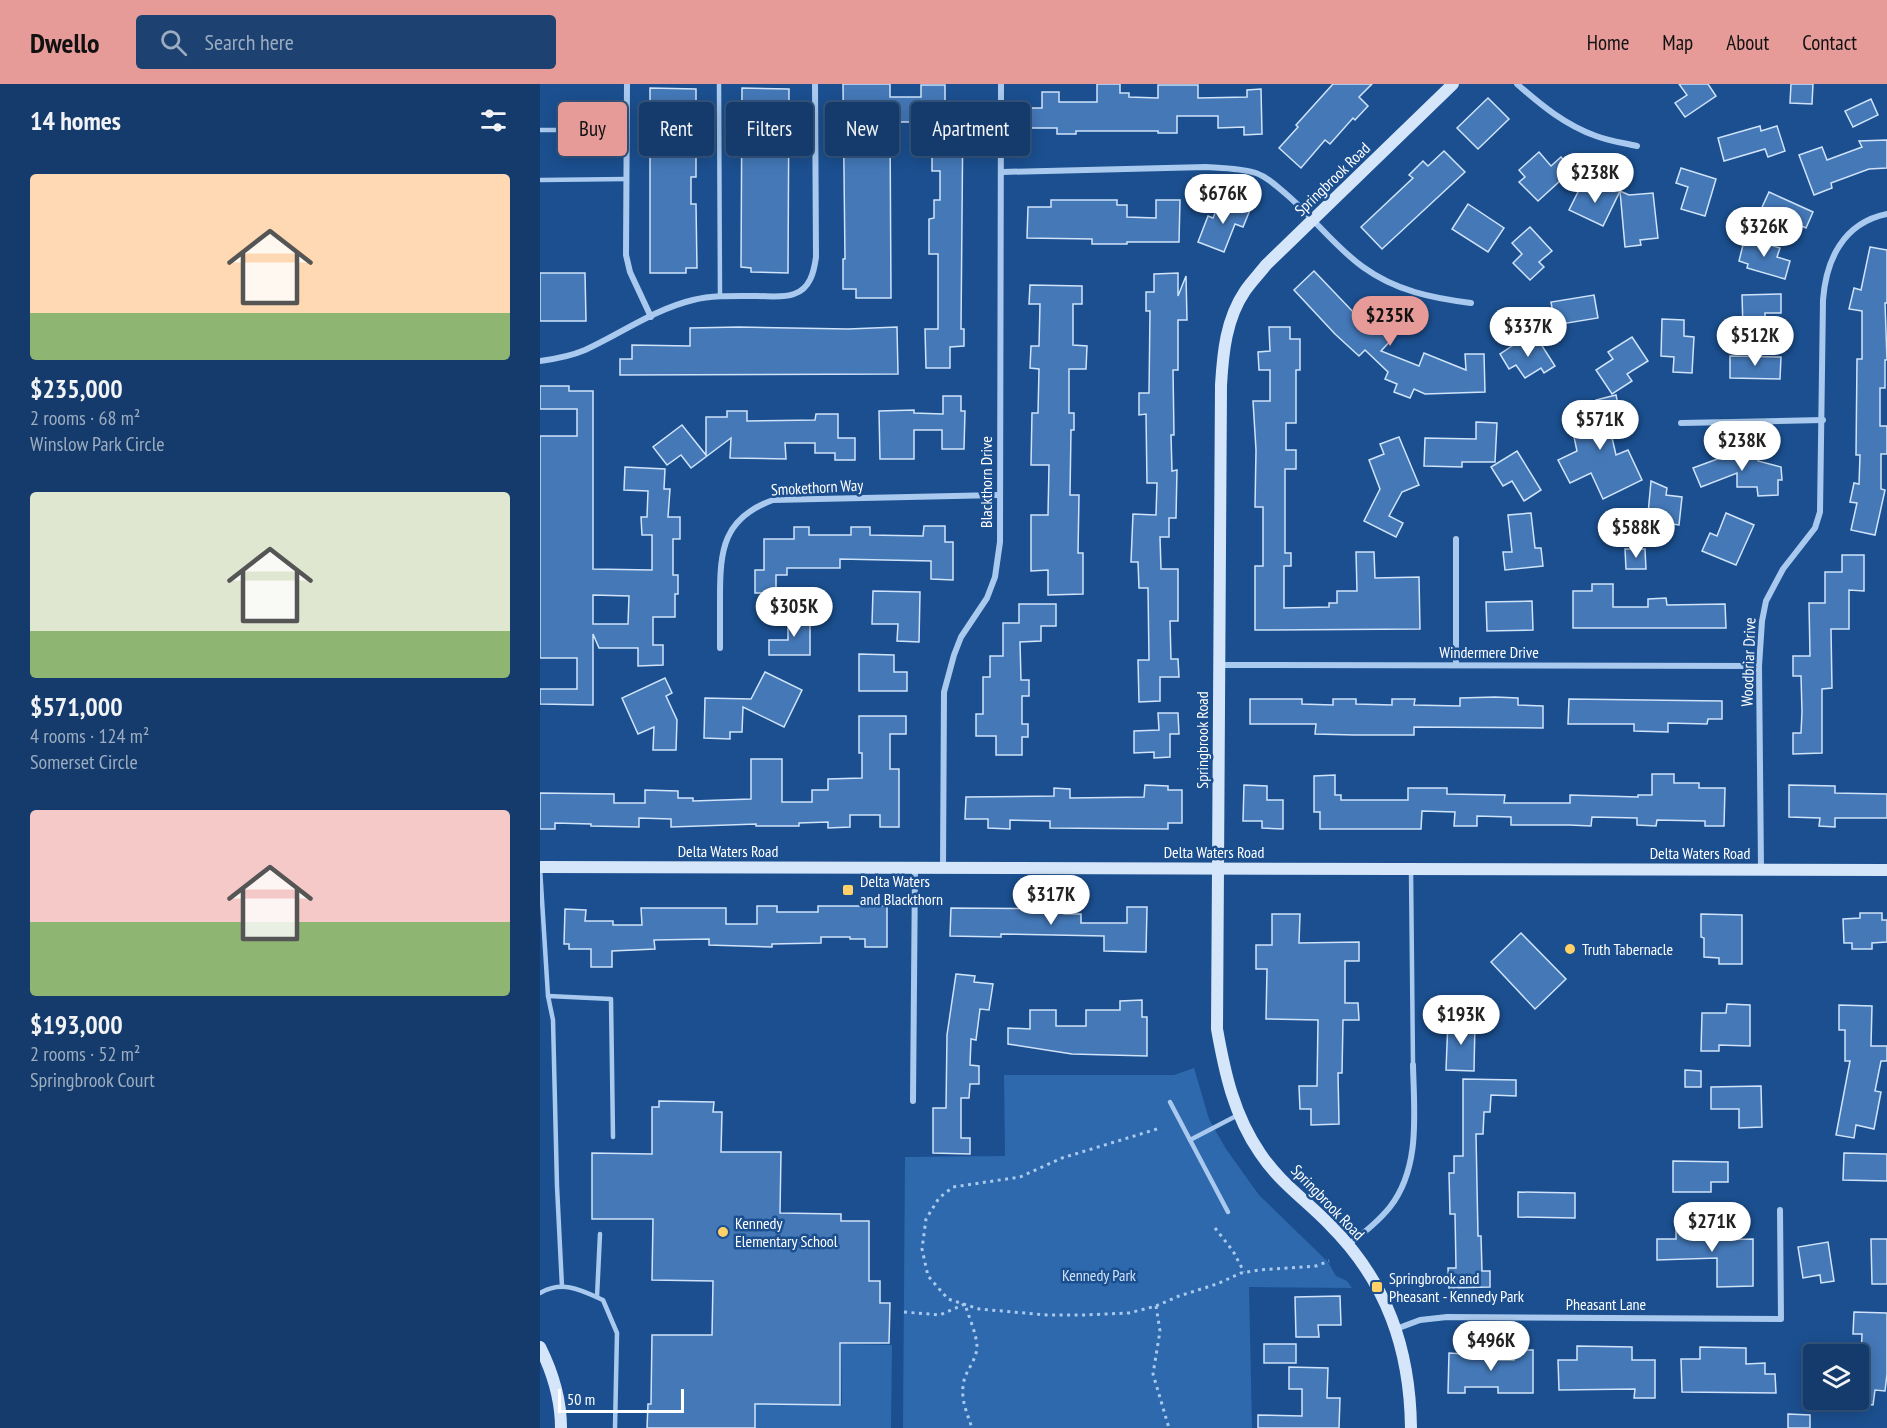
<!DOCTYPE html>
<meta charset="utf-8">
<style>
body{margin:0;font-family:"PT Sans Narrow",sans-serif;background:#1d4271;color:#f1f3f6;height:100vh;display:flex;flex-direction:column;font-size:22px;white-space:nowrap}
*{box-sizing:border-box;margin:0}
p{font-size:20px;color:#9dadc1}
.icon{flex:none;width:33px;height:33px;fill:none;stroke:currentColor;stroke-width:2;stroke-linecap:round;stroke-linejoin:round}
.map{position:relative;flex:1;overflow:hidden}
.sheet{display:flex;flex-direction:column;background:#143b6b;width:540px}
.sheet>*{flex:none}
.banner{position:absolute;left:18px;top:18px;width:570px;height:54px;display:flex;gap:12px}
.controls{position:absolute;left:1263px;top:1260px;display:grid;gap:12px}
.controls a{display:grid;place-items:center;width:66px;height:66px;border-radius:6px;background:#143b6b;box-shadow:0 3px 15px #0003,0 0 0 2px #33557e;font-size:30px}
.scale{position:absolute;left:18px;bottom:15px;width:126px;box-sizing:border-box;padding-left:6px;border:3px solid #fff;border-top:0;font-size:16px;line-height:21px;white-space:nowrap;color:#fff;-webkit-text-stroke:4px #1b4f8f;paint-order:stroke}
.price{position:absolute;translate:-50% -51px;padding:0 14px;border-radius:21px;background:#fff;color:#222;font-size:20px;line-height:39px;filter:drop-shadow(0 2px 3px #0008)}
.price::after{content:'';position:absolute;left:50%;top:36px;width:18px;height:14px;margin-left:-9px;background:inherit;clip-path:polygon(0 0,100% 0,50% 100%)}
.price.current{background:#e69b98;color:#111}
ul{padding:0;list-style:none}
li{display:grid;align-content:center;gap:12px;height:318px;padding:0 30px}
li span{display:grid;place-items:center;height:186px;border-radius:6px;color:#555}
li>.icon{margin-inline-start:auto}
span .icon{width:108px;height:108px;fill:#fffc;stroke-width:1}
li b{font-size:26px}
h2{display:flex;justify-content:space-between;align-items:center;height:72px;padding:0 30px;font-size:26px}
.tag{padding:0 21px;border-radius:6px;background:#143b6b;box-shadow:0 3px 15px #0003,0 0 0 2px #33557e;font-size:21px;line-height:54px}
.tag.current{background:#e69b98;color:#111}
header{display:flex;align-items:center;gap:36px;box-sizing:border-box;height:84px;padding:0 30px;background:#e69b98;color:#111}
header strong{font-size:28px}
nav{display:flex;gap:33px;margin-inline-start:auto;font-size:21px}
.search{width:420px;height:54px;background:#1d4271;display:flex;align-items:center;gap:15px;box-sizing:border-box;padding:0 21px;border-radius:6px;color:#9dadc1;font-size:22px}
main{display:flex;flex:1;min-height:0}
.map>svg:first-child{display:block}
.green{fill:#2e69ad}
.building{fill:#4478b7;stroke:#cfe3fa;stroke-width:1.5;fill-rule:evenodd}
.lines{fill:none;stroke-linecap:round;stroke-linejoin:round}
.path{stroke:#a9c9ee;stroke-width:3;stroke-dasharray:3 4.5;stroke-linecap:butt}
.lane{stroke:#a9c9ee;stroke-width:4.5}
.street{stroke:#a9c9ee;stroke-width:6}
.secondary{stroke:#d6e6fa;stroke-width:12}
.poi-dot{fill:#ffd166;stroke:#1b4f8f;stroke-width:2}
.labels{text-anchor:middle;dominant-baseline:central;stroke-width:5;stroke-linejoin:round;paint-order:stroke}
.street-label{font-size:16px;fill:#fff;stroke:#1b4f8f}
.poi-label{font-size:16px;fill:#fff;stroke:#1b4f8f;text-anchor:start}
.park-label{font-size:16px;fill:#cfe3fa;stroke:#1b4f8f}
</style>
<header>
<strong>Dwello</strong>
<div class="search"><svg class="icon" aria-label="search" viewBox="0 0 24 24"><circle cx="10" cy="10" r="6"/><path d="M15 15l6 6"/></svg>Search here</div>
<nav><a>Home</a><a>Map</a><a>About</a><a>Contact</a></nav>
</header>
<main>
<section class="sheet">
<h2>14 homes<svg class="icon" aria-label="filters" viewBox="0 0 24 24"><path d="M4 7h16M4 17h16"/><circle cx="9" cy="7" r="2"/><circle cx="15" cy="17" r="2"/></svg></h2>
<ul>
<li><span style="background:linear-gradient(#ffd9b3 75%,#8fb573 0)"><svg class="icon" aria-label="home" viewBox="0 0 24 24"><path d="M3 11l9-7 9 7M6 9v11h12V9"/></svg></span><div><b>$235,000</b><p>2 rooms · 68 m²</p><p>Winslow Park Circle</p></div></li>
<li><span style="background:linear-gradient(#dfe7d0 75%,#8fb573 0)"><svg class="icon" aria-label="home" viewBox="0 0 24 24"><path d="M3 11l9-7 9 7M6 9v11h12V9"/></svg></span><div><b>$571,000</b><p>4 rooms · 124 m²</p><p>Somerset Circle</p></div></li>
<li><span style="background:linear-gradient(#f6c9c9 60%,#8fb573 0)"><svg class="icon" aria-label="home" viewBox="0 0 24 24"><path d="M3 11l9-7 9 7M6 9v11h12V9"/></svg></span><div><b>$193,000</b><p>2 rooms · 52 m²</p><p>Springbrook Court</p></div></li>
</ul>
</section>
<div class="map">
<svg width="1347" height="1344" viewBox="0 0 1347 1344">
<rect width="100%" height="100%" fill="#1b4f8f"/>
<g class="green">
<path d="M654,984l15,51 17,30 33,46 69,67 8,14 11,5 5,7 -103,-1 3,141h-349l2,-271 100,-1 -1,-81h170z"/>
<path d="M301,1260l51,1 -1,83h-136v-24l87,1z"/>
</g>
<g class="building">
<path d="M303,0h47v13h31v-12h24v21h18l-2,223h3v17l-14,1v21h-24l-1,-39h13v-75h-9v-35l5,-1v-18h6v-29h-8v-14l8,-1 -1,-25h-16v-9h-33l1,176h-35v-9h-13v-30h2z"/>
<path d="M557,0h23v9h9v4l29,1v-13h40v13l49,-1v-7l14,-1 1,45 -18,1v-8l-26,1v-12h-41v17h-19v-2h-82v3h-19v-6h-28v-20h13v-16h17v10h38z"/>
<path d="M793,0h39l-13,13 9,9 -13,14 -2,-2 -23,26 -5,-4 -24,28 -22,-20 19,-21 -2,-2z"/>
<path d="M1139,0h29l8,12 -31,21 -10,-14 12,-8z"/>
<path d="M1251,0h22l-1,20 -22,-1z"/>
<path d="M110,4l46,1v88h-5v27h5l1,64h-11v5h-36z"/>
<path d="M202,4l47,1 -1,184 -37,-1v-4l-10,-1z"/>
<path d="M948,14l21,21 -31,30 -21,-21z"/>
<path d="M1331,15l7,16 -25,12 -8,-16z"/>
<path d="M1220,42l1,5 16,-5 8,25 -17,6 -3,-8 -41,12 -6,-23z"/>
<path d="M1347,56v28l-18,1 -38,14 1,5 -18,7 -15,-40 23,-8 5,13 35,-13 -3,-6z"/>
<path d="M904,67l21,21 -83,77 -21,-22 52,-49 -4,-3 14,-14 5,5z"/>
<path d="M999,68l12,14 10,-9 12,12 -35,32 -19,-19 6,-5 -6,-7z"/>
<path d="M1141,84l35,11 -11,37 -24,-7 7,-22 -12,-4z"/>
<path d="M1064,100l16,7 -17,35 -34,-16 11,-22 18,9z"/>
<path d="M1080,107l9,4 24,-2 5,45 -18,2 1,5 -16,2z"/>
<path d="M1229,108l44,20 -7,16 -13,-6 -4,9 -31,-15z"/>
<path d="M681,115l29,11 -7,17 -8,-3 -11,28 -26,-10 10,-26 5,2z"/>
<path d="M511,116h66v5h10v12l29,1v-18h24l-1,42h-52v2h-35v-5l-65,-1 1,-31h23z"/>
<path d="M928,120l36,24 -16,24 -36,-23z"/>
<path d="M990,143l22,24 -13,11 5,5 -14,13 -17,-17 9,-9 -10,-11z"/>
<path d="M1205,153l35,11 -3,9 13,4 -5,18 -38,-11 1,-4 -9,-3z"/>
<path d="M1330,163l17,3v53h-2l2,57h-2v28h-5v38h7v28h-6v35l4,1 -10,45 -24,-5 6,-27 -7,-1 4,-19 5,1 1,-29h-4l1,-96h5v-48l-13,-2 5,-21 7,2z"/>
<path d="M774,187l42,44 6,-6 31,29 -12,13 38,15 5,-13 42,17 -1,-16h19l1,38 -60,2 -11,-5 -4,9 -16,-6 3,-8 -12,-5 3,-7 -23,-22 -6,6 -24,-22 -41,-44z"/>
<path d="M0,189h45l1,48h-46z"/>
<path d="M638,189v23l8,-20 1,44h-9v50h-5l1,65h-3l1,36 5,-1 -1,48h-7v19h-9l1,32h17v52h-8l1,38h7l1,18h-19v24l-21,1 -1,-42h11l-1,-72h-9l-1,-26h-7l2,-48 23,1 1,-32h-10l-1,-69 -7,1v-22h10l1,-82h-4v-19h8v-18z"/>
<path d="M490,201l52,1v18h-9v41l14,1 -1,23h-17v44h5v17h-3l-1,65h9l-1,58h5v41l-35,1v-25l-17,1v-56h17l1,-50h-18l1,-52h6l1,-44 -9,-1 1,-22h8l1,-42h-11z"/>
<path d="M1241,210v19h-16v16h-22l-1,-34z"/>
<path d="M1054,211l4,23 -43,7 -4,-23z"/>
<path d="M1122,235l22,1v16l10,1 -2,36 -19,-1 1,-15 -13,-1z"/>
<path d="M199,243l109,2 49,-2 1,47 -278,1v-16h12v-14l58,1v-18z"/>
<path d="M729,243h21v12h10v31h-4v53h-10v27h10v19h-11v84h6v13h-7v42l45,-1v-4h8v-12h20l-1,-39h18l1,26 44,-1 1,52 -165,1v-64h8v-59h-8l1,-57 -3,-49h17v-31h-11l-1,-18 12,-1z"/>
<path d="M1092,253l16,24 -21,13 5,7 -20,13 -16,-24 17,-11 -5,-7z"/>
<path d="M981,256l5,9 13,-8 16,25 -11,7 -3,-5 -16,10 -9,-13 -7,4 -9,-15z"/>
<path d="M1190,272l51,1 -1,22 -50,-1z"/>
<path d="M0,302h29v5h24v178l59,1v-35h-10l-1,-18h6l1,-26 -24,-1 1,-23 40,2 -1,20h6l-2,28h12v22h-7v36h5v19h-3v23h-22v28h10v20l-25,1v-18h-39l-6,-14v71l-53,-1v-15h37v-31h-37v-222h37v-27h-37zM53,511l36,1 -1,28h-35z"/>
<path d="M1076,311l6,28 -13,2 7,30 12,-5 14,30 -39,19 -12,-26 -21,10 -12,-23 19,-9 -7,-33 29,-6 -3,-12z"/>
<path d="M403,312h18v15h4l-1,38h-22v-19h-28v29h-34l-1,-48 35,-1v3l29,1z"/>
<path d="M187,327h20v10l68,-1 1,-6h22v24h17v22h-20v-7h-20v-10h-30l1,16 -56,-1 1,-20 -40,30 -10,-13 -14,10 -14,-18 29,-22 24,30v-38h21z"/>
<path d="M936,338l21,1 -2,39h-33v5l-38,-1 1,-28 51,1z"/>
<path d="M859,353l20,48 -17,7 -13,24 14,7 -7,14 -32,-16 16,-32 -11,-29 15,-6 -4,-10z"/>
<path d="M1219,365l-1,12 23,6 1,13h-4v15l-20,1 -1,-9h-20v-14l-36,14 -8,-19 38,-14v-4z"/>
<path d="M977,367l24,39 -17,11 -12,-20 -9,5 -12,-19z"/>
<path d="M1111,397l16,7 -1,7 16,2 -3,28 -16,-2v-7l-15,-2z"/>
<path d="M991,429l4,35h6l2,18 -38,4 -2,-18h9l-4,-37z"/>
<path d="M1186,429l28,12 -18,40 -34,-14 8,-18 7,3z"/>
<path d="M384,442h21v16h8v38l-22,-1v-18l-91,-2v9h-53v7h-11v18h-21v-23h9v-31h30v-12h15v8h42v-8h19v8l53,1z"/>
<path d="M1085,465h20l1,20h-20z"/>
<path d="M1302,471h22v36l-15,-1v39h-18l1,59 -10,1v64l-29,1v-21h8l1,-21 -1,-36h-8v-20h17l-1,-53h16v-31h17z"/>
<path d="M1052,500h21v23h35v-8l18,-1 1,7 58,-1 1,24h-153v-37h19z"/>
<path d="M333,507l47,1 -1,50 -22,-1 1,-17h-26z"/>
<path d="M992,517l1,29 -46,1 -1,-29z"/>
<path d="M479,520h37v22h-15v15l-21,1 1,38h8v16h-7v28h6v13h-6v18h-26v-19h-20v-22h7v-37h7v-21h13v-33h16z"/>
<path d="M248,532h22v39h-41v-15h19z"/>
<path d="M319,570l35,1v17h13v19h-48z"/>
<path d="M225,588l37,18 -18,37 -41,-20 -1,25h-12v7l-26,-1 1,-40 46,1z"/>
<path d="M125,594l7,15 -6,3 11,24 -1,30h-23l1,-23 -16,7 -16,-36z"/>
<path d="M955,613l23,1v7l25,1v22l-129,-1v8h-59l-40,-1 1,-10h-66v-25h52v5l31,1v-6h23v5l36,1v-6h23l-1,6 46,1v-8z"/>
<path d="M1029,615l153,2v18h-14l-1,5 -39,-1v9l-34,-1v-7h-66z"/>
<path d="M618,629h20l1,21h-9v23l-16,1v-6l-20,1v-22l25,-1z"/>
<path d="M319,632h47v18h-16v35h9v58h-19v-12h-30v12l-22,1v-6l-29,1v3h-43v-2l-85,3v-8l-32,-1v9l-48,-1v-2l-36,-1v6h-15v-36l74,1v9h31v-13l33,1v7h15v3l58,-2v-40h31v43h30v-12h16v-11l34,-1v-25h-3z"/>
<path d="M1112,690h22v9h25v5h26l-1,38h-19v-5l-48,-1 -1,6 -19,-1v-7l-45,-1 -1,9 -22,-1h-58v-8l-34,-1v10h-23l1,-14 -33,-1 -1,18h-101v-17h-6v-36l21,-1v20h6v5h67v-12h39v6l58,1 -1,8h66v-8l68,2v-2h14z"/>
<path d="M605,701l23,1v4h14v33h-14v6l-118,-1v-7l-40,-1v9l-22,-1v-9h-23l1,-22 88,-1v-8l16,1v9l74,-1z"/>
<path d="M704,701l23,1v14h16v29l-21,-1v-7h-19z"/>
<path d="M1249,701l46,1v7l52,1v24h-52v9l-16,-1 1,-8 -31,-1z"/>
<path d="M217,822h20v6h41v-6h69v41h-22v-8h-15v-2h-29v6l-49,1v3l-63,-2v-6l-55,1 1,9 -43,2v16h-21v-18h-22v-5h-5l1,-35 21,1 -1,11h28v4h29l-1,-17h85v16h31z"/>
<path d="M587,823h20l-1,45 -42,-1v-15l-103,-2v3l-51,-1 1,-28 113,1v5h17v9h46z"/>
<path d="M1320,829h22v7h5v22l-15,1v6h-20v-6h-8l-1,-24 17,-1z"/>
<path d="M732,830h28l-1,29 60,-1v19h-14v42h13l1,17h-16l-1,53h-4l1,51 -28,1v-16h-11l-1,-23h18l1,-66 -52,-1 1,-50h-11v-24h16z"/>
<path d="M1161,830l41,1v49h-23v-6l-15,-1v-19l-3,-1z"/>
<path d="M981,849l45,46 -31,30 -44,-47z"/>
<path d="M416,890l19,2 -1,6 19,2 -4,26 -9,-1 -4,31 -5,-1 -1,26 9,1v18h-9l-1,14h-8v40h9v16l-37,-1v-45h13l1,-73z"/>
<path d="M602,916v17h5v39l-75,-2 -64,-10v-16l22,1v-19h26v16h30v-16h34v-9z"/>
<path d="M1187,920l23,1v41l-31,-1v6h-18l1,-38h24z"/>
<path d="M1299,921l33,1 -1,40h16v15h-6l-6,30 6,1 -7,37 -18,-4 -2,13 -18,-3 14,-74h-5v-31h-6z"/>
<path d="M908,936l27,1 -1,50 -28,-1z"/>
<path d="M1145,986l16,1v16h-16z"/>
<path d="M923,995l53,1v16l-25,-1 -1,17h-6l-1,22h-7l2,102h3l1,35h8v16l-41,1 -1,-20h8l-1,-54h-5l-1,-41h5v-17h9z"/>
<path d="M1221,1002l1,41 -23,1v-19h-28v-22z"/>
<path d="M119,1017l55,1 -1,10h9l-1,40h60l-1,61 61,1v7h28v60h11v22h10l-1,40h-49v62l-85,-1v24h-108l1,-24h3l1,-69h60l1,-54 -61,-1 1,-61h-61v-66l60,1v-47h7z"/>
<path d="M1304,1069l43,1v27l-44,-1z"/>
<path d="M1133,1077l55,1v20h-17v10h-38z"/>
<path d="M978,1108l57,1v25l-57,-1z"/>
<path d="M1173,1137v19l40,-1v47l-36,1v-29l-60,2v-21h19v-10h18v-7z"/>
<path d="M1331,1155h16v45h-15z"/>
<path d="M1288,1158l6,39 -13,2 -1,-8 -17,3 -5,-31z"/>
<path d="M800,1212l1,29h-23l1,12h-23l-1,-40z"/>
<path d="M1314,1228l33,1v61l-2,17 -10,-1 -2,15 -15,-2v-42h3l1,-27h-9z"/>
<rect x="724" y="1260" width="32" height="19"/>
<path d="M1037,1262l55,1v13h23v38h-21l1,-9 -76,1 -1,-30h19z"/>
<path d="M925,1263h20v13h29v-10h19v43h-35v-6h-33v6h-17l1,-40 16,1z"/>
<path d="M1160,1263l46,1v16l19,-1v11h10l1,19 -94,-1 -1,-33h19z"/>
<path d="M749,1283l39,1 -1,30h13l-1,30h-81v-13l44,1v-27h-13z"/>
<path d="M1248,1330l22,1v13h-22z"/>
</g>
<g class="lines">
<g class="path">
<path d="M617,1045l-95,29 -42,19 -67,10 -14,11 -13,21 -4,30 6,27 20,23 31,10 68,6h37l45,-2 27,-7 23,-10 38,-12 24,-11 18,-3 57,-4 13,-5"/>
<path d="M675,1144l18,23 11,21"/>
<path d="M616,1222l4,25 -7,43 16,54"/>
<path d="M364,1228l36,3 25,-11c4,14 11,28 12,42 0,12 -8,21 -12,31 -6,19 1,33 7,51"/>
</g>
<g class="lane">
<path d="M179,0l1,212"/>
<path d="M0,46h87"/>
<path d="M0,96l87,-1"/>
<path d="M0,784l8,128 5,24 4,166 5,101"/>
<path d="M871,786l2,195"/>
<path d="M8,912l63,3 2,138"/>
<path d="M630,1018l58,110"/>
<path d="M650,1056l48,-25"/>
<path d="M0,1209c23,-13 41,-3 63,7l14,33 -2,95"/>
<path d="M57,1213l3,-63"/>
</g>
<g class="street">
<path d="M87,0l-1,171 4,17 21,45"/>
<path d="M977,0c24,21 48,41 79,52 13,5 28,7 41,10"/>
<path d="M462,88l204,-5c16,1 34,1 50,6 11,4 21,13 30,21 26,22 50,54 77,73 33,24 69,31 108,36"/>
<path d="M0,277c15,-2 31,-5 45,-11 35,-16 70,-41 108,-50 21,-5 43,-4 64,-4 12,0 26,2 37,-2 16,-5 20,-22 22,-37l-1,-173"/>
<path d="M1141,339l142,-3"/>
<path d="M180,564c0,-17 0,-34 0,-51 0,-47 3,-79 53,-97l226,-5"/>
<path d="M679,581l540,1"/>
<path d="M916,581v-126"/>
<path d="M403,784l1,-176 10,-37 7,-18 26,-39 8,-21 5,-35 1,-458"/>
<path d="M1221,785l-2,-203 3,-45 4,-20 17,-32 32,-41 5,-16 3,-212c3,-40 20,-77 64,-86"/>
<path d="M373,1017l2,-233"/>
<path d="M809,1160c15,-11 29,-22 41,-37 31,-40 24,-95 23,-142"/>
<path d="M856,1245l24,-9 27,-3 334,2 -1,-109"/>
</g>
<g class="secondary">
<path d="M0,783l1347,3"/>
<path d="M0,1263c13,26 21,52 21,81"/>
<path d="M871,1344c-1,-79 -24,-146 -81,-203 -23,-24 -51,-43 -70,-72 -26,-38 -35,-79 -43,-124l4,-644c2,-33 5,-66 24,-94 6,-9 14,-17 21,-26l187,-181"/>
</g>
</g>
<g class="poi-dot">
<rect x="302" y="800" width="12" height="12" rx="3"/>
<circle cx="1030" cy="865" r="6"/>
<circle cx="183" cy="1148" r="6"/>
<rect x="831" y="1197" width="12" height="12" rx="3"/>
</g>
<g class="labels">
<g class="street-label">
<text transform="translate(792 95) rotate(-44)">Springbrook Road</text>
<text transform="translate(446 398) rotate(-90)">Blackthorn Drive</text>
<text transform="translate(277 403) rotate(-3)">Smokethorn Way</text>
<text x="949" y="568">Windermere Drive</text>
<text transform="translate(1208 578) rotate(-88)">Woodbriar Drive</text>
<text transform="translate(662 656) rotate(-90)">Springbrook Road</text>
<text x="188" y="767">Delta Waters Road</text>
<text x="674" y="768">Delta Waters Road</text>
<text x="1160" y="769">Delta Waters Road</text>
<text transform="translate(788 1118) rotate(46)">Springbrook Road</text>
<text x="1066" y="1220">Pheasant Lane</text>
</g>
<g class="poi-label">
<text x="320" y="797">Delta Waters<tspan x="320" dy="18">and Blackthorn</tspan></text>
<text x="1042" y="865">Truth Tabernacle</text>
<text x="195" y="1139">Kennedy<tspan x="195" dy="18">Elementary School</tspan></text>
<text x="849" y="1194">Springbrook and<tspan x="849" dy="18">Pheasant - Kennedy Park</tspan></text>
</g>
<g class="park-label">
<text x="559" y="1191">Kennedy Park</text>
</g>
</g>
</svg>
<div class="controls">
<a><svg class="icon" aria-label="layers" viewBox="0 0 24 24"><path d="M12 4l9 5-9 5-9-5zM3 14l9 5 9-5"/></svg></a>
</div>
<div class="scale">50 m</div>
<b class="price" style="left:1055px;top:120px">$238K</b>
<b class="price" style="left:683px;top:141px">$676K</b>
<b class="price" style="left:1224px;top:174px">$326K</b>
<b class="price current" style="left:850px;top:263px">$235K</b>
<b class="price" style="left:988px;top:274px">$337K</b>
<b class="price" style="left:1215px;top:283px">$512K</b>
<b class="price" style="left:1060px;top:367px">$571K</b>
<b class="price" style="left:1202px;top:388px">$238K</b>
<b class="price" style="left:1096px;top:475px">$588K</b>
<b class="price" style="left:254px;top:554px">$305K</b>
<b class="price" style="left:511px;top:842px">$317K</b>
<b class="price" style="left:921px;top:962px">$193K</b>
<b class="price" style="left:1172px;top:1169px">$271K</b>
<b class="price" style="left:951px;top:1288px">$496K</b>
<div class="banner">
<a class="tag current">Buy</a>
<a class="tag">Rent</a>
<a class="tag">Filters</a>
<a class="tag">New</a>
<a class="tag">Apartment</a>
</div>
</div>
</main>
